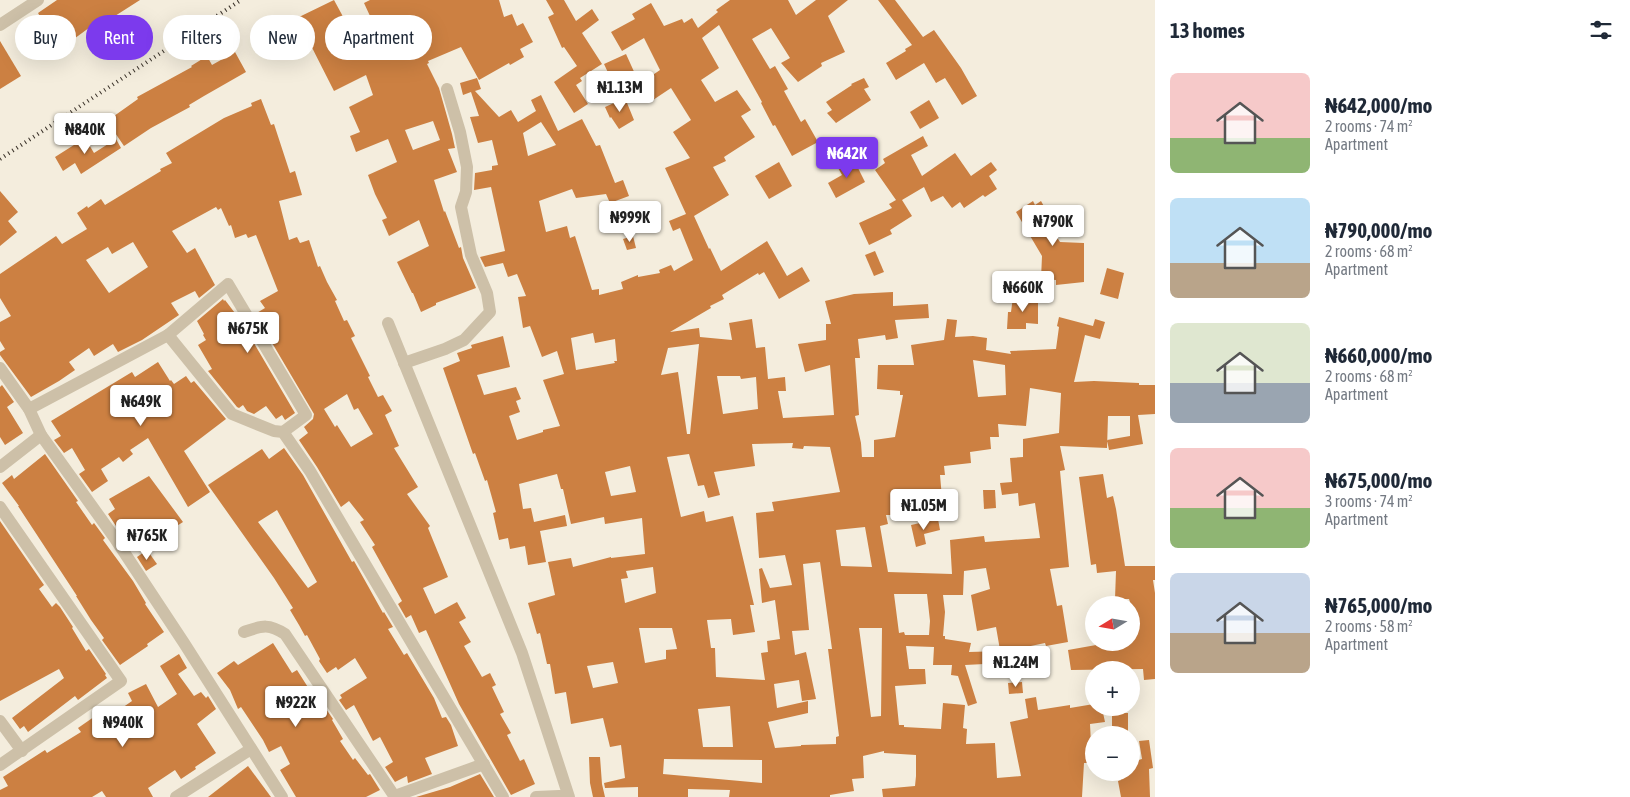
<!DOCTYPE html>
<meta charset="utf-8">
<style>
body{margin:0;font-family:"Asap Condensed",sans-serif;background:#f6f6f7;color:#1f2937;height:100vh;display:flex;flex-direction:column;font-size:19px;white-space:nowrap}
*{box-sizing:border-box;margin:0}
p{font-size:16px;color:#747a83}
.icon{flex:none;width:28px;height:28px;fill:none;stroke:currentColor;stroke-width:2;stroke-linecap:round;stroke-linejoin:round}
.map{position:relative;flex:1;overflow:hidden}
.drawer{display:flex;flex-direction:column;background:#fff;width:475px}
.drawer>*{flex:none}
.guide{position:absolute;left:15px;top:15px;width:475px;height:45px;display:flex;gap:10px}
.needle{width:32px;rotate:259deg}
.controls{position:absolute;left:1085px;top:596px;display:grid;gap:10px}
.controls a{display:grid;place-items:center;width:55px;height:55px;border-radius:50%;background:#fff;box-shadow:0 5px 20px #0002;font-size:25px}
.price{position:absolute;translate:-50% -42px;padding:0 11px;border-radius:5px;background:#fff;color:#222;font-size:16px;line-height:32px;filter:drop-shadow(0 1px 2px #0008)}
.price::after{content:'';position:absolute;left:50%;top:30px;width:15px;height:11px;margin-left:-8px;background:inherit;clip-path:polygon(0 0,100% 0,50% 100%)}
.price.selected{background:#7c3aed;color:#fff}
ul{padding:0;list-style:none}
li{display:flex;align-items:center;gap:15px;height:125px;padding:0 15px}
li span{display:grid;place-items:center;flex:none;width:140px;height:100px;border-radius:8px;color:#555}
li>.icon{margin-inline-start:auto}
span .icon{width:60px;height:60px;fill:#fffc;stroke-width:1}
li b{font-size:21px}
h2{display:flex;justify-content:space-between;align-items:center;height:60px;padding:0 15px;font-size:21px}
.pill{padding:0 18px;border-radius:22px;background:#fff;box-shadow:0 5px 20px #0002;font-size:18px;line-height:45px}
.pill.selected{background:#7c3aed;color:#fff}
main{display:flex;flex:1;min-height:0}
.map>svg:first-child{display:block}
.building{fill:#cc8042;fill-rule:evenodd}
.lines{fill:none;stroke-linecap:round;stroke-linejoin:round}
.minor{stroke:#cdc0a8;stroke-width:12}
.rail{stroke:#393128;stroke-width:4;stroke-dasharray:1 4;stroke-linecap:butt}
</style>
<main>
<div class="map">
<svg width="1155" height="797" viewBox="0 0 1155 797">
<rect width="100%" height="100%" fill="#f4eddd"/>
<g class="building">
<path d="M57,0h83l-36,23 -3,-4 -38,28 -15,-24 -3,2 -7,-12z"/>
<path d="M334,0l13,24 23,-8 -6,-13 6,-3h129l5,17 8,-3 5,12 6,-3 10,19 -13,7 4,8 -14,8 -1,-2 -30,17 -18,-33 -33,14 1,2 -2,1 12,24 13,46 3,14 -7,1 9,23 -23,8 10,32 1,-1 14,37 2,-1 2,11 13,30 -40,15v2l-15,7 -8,-19h-1l-15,-31 32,-16 -10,-26 -30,16 -7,-16 5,-2 -12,-24 -7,-19 29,-13 -9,-23 -32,13 -6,-16 10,-4 -11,-25 24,-12 -7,-20 -32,16 -37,-73zM421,24l10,21 -31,12 -7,-20zM433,121l7,19 -27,10 -8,-20z"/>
<path d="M546,0h18l12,21 16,-12 7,11 -17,13 20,31 -22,14 2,3 -6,4 12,19 -14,9 -20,-31 23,-16 -13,-19 -2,1 -14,-31 6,-3z"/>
<path d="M730,0h58l8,15 20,-15h32l-20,16 17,36 -24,11 1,3 -24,16 -17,-19 9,-5 -19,-30 -19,11 18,30 5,-3 13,23 -4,2 17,31 4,-3 13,23 -26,14 -17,-31 -2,1 -12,-23 1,-1 -43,-77 -17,13 17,30 -18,12 14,22 22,-12 14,20 -10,6 14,21 -31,20 2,4 -13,6 16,28 -35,21 15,33 1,-1 11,23 46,-30 20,35 15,-9 8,14 -31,18 -15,-27 -5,3 -1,-2 -36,22 2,4 -14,7 1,2 -41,24 29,-4 1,9 32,3 -3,-17 23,-4 4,29 9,-1 3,32 17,-2 1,14h-8l5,27 51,-3 -4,-50 -25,7 -7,-28 28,-4v-16h5l-6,-23 29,-7 39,-2v14l35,-2 1,14 -34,2 3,18 -12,2 -1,-5 -27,4 2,19h-5l4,57 -4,1 6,27 1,14h12v-17l21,-3 8,-42h-3v-4l-23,-2 1,-24h36l-3,-20 33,-5 3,-21 10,1 -2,17 18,-1 14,2 -1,12 25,4 -1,-3 46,-2 3,-22 -2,-1 2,-9 34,9 2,-7 10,3 -5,17 -15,-4 -11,47 20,-1 45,2v2h16v29l-17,1 5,29 -34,6 -2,-10 23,-4v-20h-22l-1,32 -47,-2 5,24 -5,1 9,96 -19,2 7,37 5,-1 6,37 -22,4 -1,-3 -19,4 -1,-1 -25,4 -4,-23 -19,4 -6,-36 19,-6 -4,-21 -22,3 -1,24h-20l2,17 -2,24h2v3l26,4 -2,9 34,-1 1,12 -39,2 12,38 -9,3 -10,-30 -7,-1 1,-10h-19l1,-18 -28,-1 3,23h16l1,15 -31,2 4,39h5v2l37,2 2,-26 22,2 -2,23 4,1 -1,15 29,-1 2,35 24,-2 -11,-54 18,-4 -3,-19 11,-2 2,13 32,-5v3l24,-4v4h8l3,14 -15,2 2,39h-8l-2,34h-199l-1,-8 33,-3 1,-10v-21l-32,-2v-2l-21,5 1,22 -12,1 2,12 -24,4v2h-101l1,-7 -42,-1v8h-50v-10l-33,1 -1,-5 21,-5 -4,-33 -11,2 -7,-29 -32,6 -5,-32 -11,2 -5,-30h-3l-7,-31 -3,1 -9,-31 27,-8 -7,-33 23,-4 2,9 38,-10v1l34,-4 -3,-36 -37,6 -1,-7 -33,7 -8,-35h-2l-4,-15 -38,10 4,25 8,-1 3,14 31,-7 2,11 -27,5 6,31 -18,3 -3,-19 -15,3 -2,-11 -9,2 -6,-27 3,-1 -9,-32 -2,1 -10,-28 -2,1 -30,-86 17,-7 -3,-8 15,-5 -1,-3 32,-9 7,31 -33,8 7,20 32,-8 5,12 -5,2 4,11 -11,4 8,24 26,-8v-2l17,-4 -17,-46 21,-6 -7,-23 -15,6 -12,-31 -7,2 -5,-31 8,-1 -9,-22 -9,3 -5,-14 -18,4 -5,-10 25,-6 -14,-64 -17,3 1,-17 17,-3v-4l6,-1 -6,-25 -14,3 -8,-26 9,-1 -8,-24 -8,3 -3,-12 17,-5 4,11 -6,2 24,26 12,-7 7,12 18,-11 -5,-11 10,-5 17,36 24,-12 14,27 4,-1 15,38 8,-3 6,16 -19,7 -4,-9 -30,4 -4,-9 -33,12 7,31 21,-6 3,12 5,-2 17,54 7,-1v6l24,-6 -2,-7 17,-7v2l22,-4 -1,-3 12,-5 3,6 19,-11 -13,-32 -7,3 -4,-10 17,-7 -21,-46 25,-10 -17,-26 18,-12 -20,-32 -18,12 -12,-17 19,-13 -16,-32 -22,13 -11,-19 24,-13 -3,-5 19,-11 13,23 18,-7 2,4 8,-5 6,10 20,-16 -2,-2zM541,122l15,23 -28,11 -5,-23zM593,333l2,10 20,-4 2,22h-3l1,2 -39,7 -5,-32zM699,344l-9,90h-3l-9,-62 -17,3 7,-27zM973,360l32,5 1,30 -28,2zM717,376h23l1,3 15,-2 2,32 -35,5zM1030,388l31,5 -2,40 -36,6v18l-13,1 2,24 -12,1 2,12 16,-2 1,13 16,-3 5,35 -55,4 -1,-6 -34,4 2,34 -64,-2 -8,-46 8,-2 -2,-9h20v-11l36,-6 -2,-23h5l-1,-9 27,-3 -1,-11 21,-3 -1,-12h9l-1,-13 28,2zM793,443l-1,5 11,1 1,-3 26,1 10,45 -68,10 2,9 -18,2 3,45 26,-3 7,30 -22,3 -8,-20 -3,1 3,34 13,-3 5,39 -13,2 1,11 -7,1 4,27 -49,-3 -1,-29h-4l-4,-28 24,-1 2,16 22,-3 -5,-27h4l-21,-89 -27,6 -2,-11 -23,6 -14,-60 22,-3 9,32 6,-1 4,13 12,-3 -6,-23 41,-6 -3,-22zM630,466l6,26 -25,4 -6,-24zM865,527l7,40 -31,-1 -5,-36zM820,562l12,87h-4l11,87 -3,1v7l-35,1v1l-26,2 -7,-26 40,-9v-12l-31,7 -3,-24 25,-4 3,21 14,-2 -10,-47 -11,3 -3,-24 17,-1 -6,-66zM653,567l3,26 -31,10 -4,-24 7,-1 -2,-7zM894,594h33l3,27 -1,14h-24l-1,-3 -5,1zM639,628h33l5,21 -11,1v9l-21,4zM859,628h23l-1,88 -10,1zM613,662l5,21 -25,5 -6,-22zM730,706l3,41h-30l-5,-38zM664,759l98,1v23l-99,-9z"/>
<path d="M878,0h17l28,37 11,-7 27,38 16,28 -15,9 -17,-27 -9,5 -12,-20 -28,17 -10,-17 20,-12 -1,-2 7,-4z"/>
<path d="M0,41l21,35 -21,13z"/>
<path d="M235,52l11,20 -42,24 -15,9 1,2 -39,21 -27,18 -17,-25 31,-22 -1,-2 55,-30 -1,-1 16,-10 5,9z"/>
<path d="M626,54l10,22 -13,7 -4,-8 -8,4 -7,-15z"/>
<path d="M864,78l5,9 -5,2 7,11 -35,23 -9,-10 5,-3 -6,-8 26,-17 -1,-1z"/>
<path d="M625,98l9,22 -15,9 -8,-12 -1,1 -5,-11z"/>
<path d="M261,99l10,26 3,-1 16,49 5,-2 7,24 -23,6 10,39 8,-3 3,6 9,-3 9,27 2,-1 7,16 10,18 -2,1 9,20 3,-1 8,16 -4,2 19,38 -2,1 10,20 5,-2 9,16 -7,4 14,31 -5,2 24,39 -11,7 23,32 -2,2 20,49 -25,11 12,26 22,-12 9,16 -7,4 12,20 -7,4 18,31 8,-4 6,12 -4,2 12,25 -4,2 11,19 -4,2 13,26 4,-2 11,25 -24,11 -52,-91 -33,-74 -7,3 -8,-18 -5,3 -8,-14 4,-3 -30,-54 3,-2 -15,-23 4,-2 -15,-19 -8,6 -24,-40 -18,-27 9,-7 -4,-6 9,-8 1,-5 -59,-100 10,-6 -5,-7 18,-10 -22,-56 -8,3 -2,-4 -11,4 -4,-13 -2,1 -8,-18 -3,2 -2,-3 -44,24 15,22 8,-5 20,37 -16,13 -4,-7 -24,12 8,12 -37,25 -24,12 -5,-8 -19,12 -5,-8 -20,14 6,8 -16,11 -28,16 -31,-42v-3l5,-3 -5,-8v-19l11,-6 -11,-18v-24l56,-38 6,8 25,-15 -10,-16 10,-7 1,2 13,-9 4,6 56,-34 -1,-2 12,-6 -6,-10 58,-35 28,-12 -1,-3zM133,242l15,25 -39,26 -23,-33 22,-13 4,7zM347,394l7,16 4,-2 15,26 -22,13 -14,-22 -2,2 -11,-18z"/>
<path d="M929,100l10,18 -19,11 -10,-17z"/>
<path d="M923,136l5,10 -17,9 11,21 33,-23 16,23 20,-14 6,8 -8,6 8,13 -12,8 -2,-2 -19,13 -4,-6 -8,6 -9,-12 -12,6 -7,-15 -22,13 10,16 -22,14 2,4 -23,11 -10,-22 33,-15 -3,-4 7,-4 -21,-30 10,-7 -2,-4z"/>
<path d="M85,138l9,15 22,-14 5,9 -40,26 -6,-11 -12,8 -8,-14z"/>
<path d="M853,158l12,24 -29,16 -8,-15 14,-8 -5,-9z"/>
<path d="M779,162l13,24 -23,13 -14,-23z"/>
<path d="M0,191l18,21 -10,9 9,11 -17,14z"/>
<path d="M1033,201l2,4 6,-4 5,9 4,-2 7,12 -8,5 11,17 24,1v39l-28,3v-5l-15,-1 1,-23 -26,-44z"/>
<path d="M633,236l3,12 -9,2 -4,-11z"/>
<path d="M875,251l9,21 -10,4 -9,-21z"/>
<path d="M1107,268l17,5 -6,26 -18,-5z"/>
<path d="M1013,297l25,3v24l-12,-1v6h-19l1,-17h3z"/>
<path d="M223,299l1,2 1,-1 16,21 54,92 -10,7 -3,-5 -6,4 -10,-13 -12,8 -7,-3 -4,-6 -4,3 -2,-1 -29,-36 4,-2 -14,-24 8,-5 -3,-5 1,-1 -7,-13z"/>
<path d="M158,362l12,19 1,-1 3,4 12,-8 5,7 3,-2 32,38 -42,32 26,41 -22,15 -40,-69 -18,12 3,4 -10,8 -4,-5 -18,12 7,12 -16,11 -13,-18 6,-4 -13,-22 -8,5 -10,-13 7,-4 -10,-15 81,-49 3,5z"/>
<path d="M2,385l12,17 -7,5 16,26 -18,12 -5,-8v-50z"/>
<path d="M284,448l19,27 49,87 2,-1 14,25 15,27 1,-1 9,15 -5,2 16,26 3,-2 27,45 8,20 4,-1 5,8 7,21 -33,12 7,16 -24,9 -1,-7 -12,6 -10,-15 8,-5 -13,-25 -7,4 -19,-36 -8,5 -7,-10 3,-2 -2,-3 27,-17 -12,-20 -17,12 -2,-3 -9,6 -8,-12 1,-2 -13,-24 -2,1 -6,-11 -9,-15 3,-2 -19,-30 -66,-93 54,-36 7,10zM277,510l40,72 -9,6 -50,-66z"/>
<path d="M45,454l33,47 -2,1 16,23 2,-2 11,15 -2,2 30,41 13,22 -1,1 19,28 -17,12 1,2 -28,19 -18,-25 2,-2 -13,-18 -15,-24h1l-59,-90h1l-17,-23 10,-8 2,4z"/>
<path d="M1103,474l4,24 6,-2 3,13 9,57h30v14h-2l2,13v86l-11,1 -1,-11 -72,1 -3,-20 45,-8h18v-37l-2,-6h-14l1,-28 -19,2 -1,-9 -5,1 -12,-88z"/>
<path d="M149,476l34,46 -39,25 -16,-24 -10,6 -10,-15 7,-5 -6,-10z"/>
<path d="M983,490h12l1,18 -12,1z"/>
<path d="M938,519l2,11 -16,4 2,10 -10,3 -5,-22z"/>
<path d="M0,521l44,64 -5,4 13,18 4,-4 4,4 13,20 -1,1 14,23 3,-2 17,25 -1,1 2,3 -29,22 -3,-4 -47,36 -4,-6 -4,3 -8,-11 52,-40 -5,-9 -59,32z"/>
<path d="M147,550l10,14 -11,7 -9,-14z"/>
<path d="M273,643l19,30 5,-3 26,41 3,-2 7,10 -1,1 11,19 -3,2 13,19 2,-2 13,17 2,-1 10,16 -14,7h-70l-16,-27 10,-6 -9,-18 -12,6 -6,-12 -22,-33 -3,2 -8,-19 -13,-17 17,-12 4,4z"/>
<path d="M179,654l8,14 -9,6 16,22 7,-4 5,6 2,-2 8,13 -19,15 19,29 -21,14 1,2 -15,10 -6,-9 -27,18 5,9h-47l-4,-6 -10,6h-92v-7l8,-4 -5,-9 42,-27 2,3 34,-21 -3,-4 23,-16 5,7 26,-18 -4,-8 18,-9 12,23 19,-13 -17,-28z"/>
<path d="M1022,682l1,11 -14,1 -1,-11z"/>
<rect x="1112" y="713" width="16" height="22"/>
<path d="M1149,740l4,28 -4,1 1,28h-29l-3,-16 3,-1 -2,-8h12v-10l11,-3 -3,-18z"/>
<path d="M589,757h11l2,27 3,13h-12l-3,-14z"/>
<path d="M248,766l23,31h-63z"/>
<path d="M480,774l14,23h-78l34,-10z"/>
</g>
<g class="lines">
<g class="minor">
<path d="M0,25l38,-25"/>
<path d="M388,323l134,330 47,144"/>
<path d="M168,335l64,79 42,17 9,1 27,39 193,326"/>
<path d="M404,363l41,-14 19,-9 26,-28 -3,-19 -16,-38 -10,-48 5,-15 1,-25 -7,-35 -13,-43"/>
<path d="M0,368l29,41 12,26 73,102 70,106 98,154"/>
<path d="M29,409l139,-74 60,-51 78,131 -23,17"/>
<path d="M0,467l41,-32"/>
<path d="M0,507l121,174 -121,84"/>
<path d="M244,632c18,-6 24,-9 41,2l110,163"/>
<path d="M0,721l22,30"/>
<path d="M395,796l89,-32"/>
<path d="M176,797l75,-48"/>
<path d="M536,797l23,-1 5,1"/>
</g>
<path class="rail" d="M0,159l241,-159"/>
</g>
</svg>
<div class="controls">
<a><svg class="needle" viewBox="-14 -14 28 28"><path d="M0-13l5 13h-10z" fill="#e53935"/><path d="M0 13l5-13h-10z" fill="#747a83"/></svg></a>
<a>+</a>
<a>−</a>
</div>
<b class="price" style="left:620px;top:113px">₦1.13M</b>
<b class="price" style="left:85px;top:155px">₦840K</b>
<b class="price selected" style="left:847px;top:179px">₦642K</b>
<b class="price" style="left:630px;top:243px">₦999K</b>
<b class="price" style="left:1053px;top:247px">₦790K</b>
<b class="price" style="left:1023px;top:313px">₦660K</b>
<b class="price" style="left:248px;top:354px">₦675K</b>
<b class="price" style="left:141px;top:427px">₦649K</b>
<b class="price" style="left:924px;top:531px">₦1.05M</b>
<b class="price" style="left:147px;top:561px">₦765K</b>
<b class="price" style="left:1016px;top:688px">₦1.24M</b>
<b class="price" style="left:296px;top:728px">₦922K</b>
<b class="price" style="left:123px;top:748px">₦940K</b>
<div class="guide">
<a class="pill">Buy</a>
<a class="pill selected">Rent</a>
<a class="pill">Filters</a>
<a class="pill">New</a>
<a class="pill">Apartment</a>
</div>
</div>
<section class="drawer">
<h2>13 homes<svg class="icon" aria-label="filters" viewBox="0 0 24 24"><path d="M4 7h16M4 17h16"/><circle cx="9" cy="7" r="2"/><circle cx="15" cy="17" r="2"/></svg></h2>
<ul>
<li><span style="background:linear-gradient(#f6c9c9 65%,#8fb573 0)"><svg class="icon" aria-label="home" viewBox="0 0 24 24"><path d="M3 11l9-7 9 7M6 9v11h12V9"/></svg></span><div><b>₦642,000/mo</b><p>2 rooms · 74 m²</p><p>Apartment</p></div></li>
<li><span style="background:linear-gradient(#bfe0f5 65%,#b9a48a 0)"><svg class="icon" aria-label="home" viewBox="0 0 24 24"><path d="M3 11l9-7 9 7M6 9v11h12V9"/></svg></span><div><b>₦790,000/mo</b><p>2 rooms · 68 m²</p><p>Apartment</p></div></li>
<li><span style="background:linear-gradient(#dfe7d0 60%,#9aa5b1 0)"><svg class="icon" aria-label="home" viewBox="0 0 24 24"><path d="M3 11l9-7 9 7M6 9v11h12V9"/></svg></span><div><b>₦660,000/mo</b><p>2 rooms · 68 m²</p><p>Apartment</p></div></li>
<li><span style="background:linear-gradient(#f6c9c9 60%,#8fb573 0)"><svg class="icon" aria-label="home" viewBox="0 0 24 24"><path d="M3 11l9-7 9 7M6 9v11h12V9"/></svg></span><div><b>₦675,000/mo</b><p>3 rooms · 74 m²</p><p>Apartment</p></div></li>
<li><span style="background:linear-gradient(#c9d6e8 60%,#b9a48a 0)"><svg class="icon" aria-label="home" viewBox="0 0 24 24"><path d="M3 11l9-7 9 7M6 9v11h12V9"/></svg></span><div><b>₦765,000/mo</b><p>2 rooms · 58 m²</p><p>Apartment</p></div></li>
</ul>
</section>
</main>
